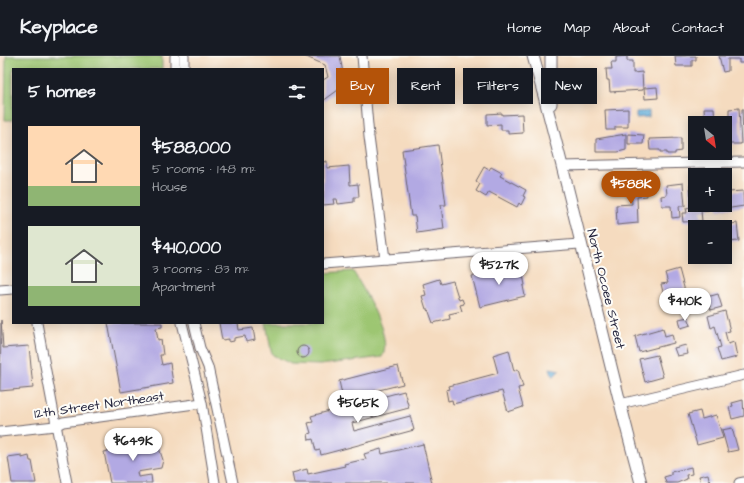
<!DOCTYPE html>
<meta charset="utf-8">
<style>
body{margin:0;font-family:"Architects Daughter",sans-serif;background:#242831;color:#f1f3f6;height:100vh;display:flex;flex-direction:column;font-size:15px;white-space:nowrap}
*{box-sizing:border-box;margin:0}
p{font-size:13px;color:#9ea1a6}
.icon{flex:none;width:22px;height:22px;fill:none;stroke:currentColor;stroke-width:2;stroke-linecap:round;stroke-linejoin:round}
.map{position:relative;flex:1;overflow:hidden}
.panel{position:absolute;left:12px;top:12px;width:312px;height:256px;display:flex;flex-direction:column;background:#171b24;border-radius:0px;box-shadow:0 2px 10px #0003}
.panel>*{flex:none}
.banner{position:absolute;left:336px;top:12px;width:348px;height:36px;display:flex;gap:8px}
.needle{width:26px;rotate:150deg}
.buttons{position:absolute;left:688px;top:60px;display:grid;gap:8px}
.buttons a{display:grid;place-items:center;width:44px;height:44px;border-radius:0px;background:#171b24;box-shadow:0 2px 10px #0003;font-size:20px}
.price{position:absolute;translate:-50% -34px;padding:0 9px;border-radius:14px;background:#fff;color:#222;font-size:13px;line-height:26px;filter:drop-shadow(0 1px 2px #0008)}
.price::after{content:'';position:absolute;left:50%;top:24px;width:12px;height:9px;margin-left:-6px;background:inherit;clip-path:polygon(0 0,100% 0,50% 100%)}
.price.on{background:#b45309;color:#fff}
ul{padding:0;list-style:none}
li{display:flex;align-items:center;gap:12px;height:100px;padding:0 16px}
li span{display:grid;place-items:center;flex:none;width:112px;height:80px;border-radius:0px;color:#555}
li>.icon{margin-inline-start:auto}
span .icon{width:48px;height:48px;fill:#fffc;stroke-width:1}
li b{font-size:17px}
h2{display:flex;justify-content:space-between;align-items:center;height:48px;padding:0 16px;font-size:17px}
.pill{padding:0 14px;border-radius:0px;background:#171b24;box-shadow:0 2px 10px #0003;font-size:14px;line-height:36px}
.pill.on{background:#b45309;color:#fff}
header{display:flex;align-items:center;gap:24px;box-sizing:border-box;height:56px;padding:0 20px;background:#171b24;border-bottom:1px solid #363941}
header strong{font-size:19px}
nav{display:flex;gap:22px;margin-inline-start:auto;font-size:14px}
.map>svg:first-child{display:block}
.green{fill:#9dc672;stroke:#607456}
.water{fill:#60abd8;stroke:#41668a}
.building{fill:#b2a9e3}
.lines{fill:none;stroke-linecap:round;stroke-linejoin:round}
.minor-casing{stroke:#6c6369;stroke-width:11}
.major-casing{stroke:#6c6369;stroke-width:13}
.minor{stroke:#fff;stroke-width:9}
.major{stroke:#fff;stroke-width:11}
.labels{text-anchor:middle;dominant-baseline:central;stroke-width:4;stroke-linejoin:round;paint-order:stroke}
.street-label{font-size:13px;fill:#22223b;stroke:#fdfcf7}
</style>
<header>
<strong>Keyplace</strong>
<nav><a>Home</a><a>Map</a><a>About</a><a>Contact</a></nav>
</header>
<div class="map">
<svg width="744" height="427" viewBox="0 0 744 427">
<rect width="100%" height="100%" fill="#fdfcf7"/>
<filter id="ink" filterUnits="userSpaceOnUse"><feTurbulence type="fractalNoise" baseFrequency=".025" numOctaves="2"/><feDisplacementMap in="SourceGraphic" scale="8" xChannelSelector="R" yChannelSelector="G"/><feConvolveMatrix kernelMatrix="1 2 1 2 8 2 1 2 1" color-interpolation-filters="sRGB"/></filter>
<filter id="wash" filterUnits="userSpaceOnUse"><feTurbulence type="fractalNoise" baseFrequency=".012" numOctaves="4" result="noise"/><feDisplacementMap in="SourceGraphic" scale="16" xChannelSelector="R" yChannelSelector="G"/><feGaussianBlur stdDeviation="0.9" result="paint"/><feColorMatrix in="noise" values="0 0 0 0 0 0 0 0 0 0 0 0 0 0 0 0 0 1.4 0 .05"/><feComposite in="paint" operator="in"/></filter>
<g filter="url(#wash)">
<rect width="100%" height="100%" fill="#f5dbbf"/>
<g class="green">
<path d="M6,0h156v13h-149v51h-8z"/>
<path d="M353,215c10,18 41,67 29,86l-62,8 -29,-1 -18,-9 -2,-5 -5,-27h57v-50z"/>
</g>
<g class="water">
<path d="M649,55v6l-13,1v-6z"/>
<path d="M550,312l10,2 -7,7z"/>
</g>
<g id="blocks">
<g class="building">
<path d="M304,0h36l5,29 -22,16v-21l5,-3 -3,-12z"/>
<path d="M627,0v5h6v12l9,-1 1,18 -33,2 -1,-12h-2l-1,-11h6l-1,-7h5v-5z"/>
<path d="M675,0h21v4h-4v6h-16z"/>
<path d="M719,0h25v7h-5v-4h-11v12l-5,1z"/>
<path d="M657,31l1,11 -13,1 -1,-11z"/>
<path d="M704,52h10l1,13h4l1,2h-18v-2h3z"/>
<path d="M739,52l2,36h-14l-1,-22h3v-13z"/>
<path d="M628,53v18h-13v3h-9l-1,-20z"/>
<path d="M742,53h2v33h-1z"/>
<path d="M502,57v2l20,-1 1,19 -15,1v-4h-7v-6l-14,1v-11z"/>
<path d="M626,78v16l-8,2h-22v-13z"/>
<path d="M628,78l16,1 -1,9h-15z"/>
<path d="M681,82v13l-6,1v2h-8v-2h-7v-2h-10l-1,-11z"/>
<path d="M438,89l8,60h-5l3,24 -27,4 -2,-17h-4l-9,-66z"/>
<path d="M327,105v7l22,-2 1,19 8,-1 1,13h-5v5l-16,2 -1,-5h-4l1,5 -11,1v-43z"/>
<path d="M484,111l5,3 2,-3 11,6 -2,3 26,14 -3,6 2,1 -4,8 -2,-2 -2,4 -28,-15 -3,5 -10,-6 4,-7 -4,-3z"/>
<path d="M725,123h2l1,13 15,-1 1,15 -26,4 -1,-5h8z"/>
<path d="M646,126l1,14 -10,1 1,26 -21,2 -1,-20 16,-1 -2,-21z"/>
<path d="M683,127l2,23h-6l1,11 -8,1 -1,-12h-9l-1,-10 6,-1 -1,-10z"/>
<path d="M690,129h5v20h14v5l-8,1 1,10 -19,1 -1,-9h5l-1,-5 6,-1z"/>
<path d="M737,167l2,18 -14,1v-15h-11z"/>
<path d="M517,208l2,9 3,-1 2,8 1,5 -2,1 2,10 -45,11 -8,-31z"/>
<path d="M679,213l10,37 -15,4 -3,-11 -6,1 -4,-16 7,-1 -3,-10z"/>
<path d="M439,223l2,5 12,-3 6,19 3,-1 2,5 -4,1 2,6 -13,3 1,5 -17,4 -5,-14h-2l-4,-13 4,-1 -3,-11z"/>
<path d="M718,238l4,13 -11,3 -4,-13z"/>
<path d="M725,255l5,20 -5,1 3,12 6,-2 3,15 -16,4 -4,-13 4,-1 -6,-21 -4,2 -3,-12z"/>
<path d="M688,261l3,8 -10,3 -2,-9z"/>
<path d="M1,264l2,28 26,-2 4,42 -33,3z"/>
<path d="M108,267h54v4l-6,1 2,12 3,-1 2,16h-3l2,10 8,-2 3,20 -52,9z"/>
<path d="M219,267h19l1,7 14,-2 2,12 -9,2 -1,-6 -11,2v3l-5,1v-3l-7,1z"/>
<path d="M663,272l2,8 7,-2 2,9 -35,9 -4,-16z"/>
<path d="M686,289l2,9 -11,2 -3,-8z"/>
<circle cx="303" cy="296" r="6"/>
<path d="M509,294l5,21 4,-2 5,18 -5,1 5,19 -15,5 -6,-21 -49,13 -1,-4 -4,1 -2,-11 4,-1 -1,-3 49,-13 -5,-18z"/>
<path d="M657,299l6,22 -18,5 -6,-23z"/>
<path d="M398,310l5,18 -60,15 -4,-18z"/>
<path d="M404,335l5,17 -57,15 2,8 56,-15 4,14 -93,25 -1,-5 -4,1 -3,-12 -4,1 -1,-6 3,-1 -3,-10 5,-1 -2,-6z"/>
<path d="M743,344l1,16 -12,3 -3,-12 4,-1 -1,-3z"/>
<path d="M700,355l2,8 14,-4 7,23 -26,7 -9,-31z"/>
<path d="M732,372l6,22 -10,2 -6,-22z"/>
<path d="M132,384l1,5 21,-3 4,3 5,15 -2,8 -24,4 1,5 13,-2 1,8h-42l-6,-31 14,-3 -1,-6z"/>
<path d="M423,388l9,39h-138l-2,-10 15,-4 1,5 37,-8 -1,-2 22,-5 -2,-5 17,-5 1,5z"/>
<path d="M22,399v3l7,-2 1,5h2l4,22h-24l-4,-26z"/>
<path d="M691,411l1,7 -6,1 1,4 -10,4h-11l-2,-6 7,-2v-3z"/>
<path d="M708,418l2,9h-9l-2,-7z"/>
</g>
</g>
</g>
<g filter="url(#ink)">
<use href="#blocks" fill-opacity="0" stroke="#6c6369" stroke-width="1"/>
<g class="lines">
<defs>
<g id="minor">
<path d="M362,0l7,81 16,122"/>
<path d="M175,13v-13"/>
<path d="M184,13v-13"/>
<path d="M562,110l182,-4"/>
<path d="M323,208l256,-20"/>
<path d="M0,234l13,-1"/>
<path d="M37,267l30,160"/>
<path d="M182,267l20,80 13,80"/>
<path d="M194,267l6,25 8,19 25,116"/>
<path d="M620,348l124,-29"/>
<path d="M0,376l55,-6 8,-4 139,-19"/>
<path d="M739,427l5,-1"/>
</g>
<g id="major">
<path d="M533,0c40,141 69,285 108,427"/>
<path d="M551,0v48"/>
</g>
</defs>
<use href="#minor" class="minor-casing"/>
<use href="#major" class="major-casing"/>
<use href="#minor" class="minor"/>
<use href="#major" class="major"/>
</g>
</g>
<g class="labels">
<g class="street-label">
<text transform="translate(606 233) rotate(76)">North Ocoee Street</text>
<text transform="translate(99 349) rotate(-8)">12th Street Northeast</text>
</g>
</g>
</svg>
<div class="buttons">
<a><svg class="needle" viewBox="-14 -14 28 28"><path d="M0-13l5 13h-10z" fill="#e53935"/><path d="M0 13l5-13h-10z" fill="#9ea1a6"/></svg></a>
<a>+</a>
<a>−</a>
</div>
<b class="price on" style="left:631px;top:149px">$588K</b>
<b class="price" style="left:499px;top:230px">$527K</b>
<b class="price" style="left:685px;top:266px">$410K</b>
<b class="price" style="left:358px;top:368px">$565K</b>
<b class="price" style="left:133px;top:406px">$649K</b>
<div class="banner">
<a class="pill on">Buy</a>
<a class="pill">Rent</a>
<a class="pill">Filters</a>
<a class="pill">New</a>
</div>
<section class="panel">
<h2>5 homes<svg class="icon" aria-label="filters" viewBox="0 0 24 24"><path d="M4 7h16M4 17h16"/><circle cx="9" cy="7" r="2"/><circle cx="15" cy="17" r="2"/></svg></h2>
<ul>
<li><span style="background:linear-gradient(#ffd9b3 75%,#8fb573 0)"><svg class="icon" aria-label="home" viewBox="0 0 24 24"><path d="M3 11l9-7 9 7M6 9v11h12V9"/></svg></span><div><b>$588,000</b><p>5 rooms · 148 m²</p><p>House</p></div></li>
<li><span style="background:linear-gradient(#dfe7d0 75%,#8fb573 0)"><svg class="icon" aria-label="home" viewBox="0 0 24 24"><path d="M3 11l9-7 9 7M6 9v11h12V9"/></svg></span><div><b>$410,000</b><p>3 rooms · 83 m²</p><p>Apartment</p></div></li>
</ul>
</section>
</div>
